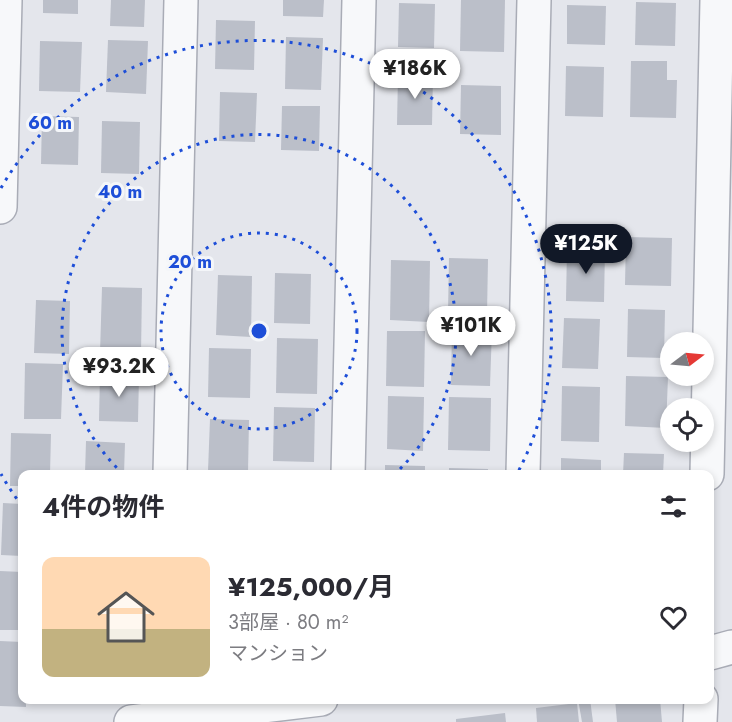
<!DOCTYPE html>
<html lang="ja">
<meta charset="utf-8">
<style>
body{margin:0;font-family:Jost,"Noto Sans JP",sans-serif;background:#f7f7f7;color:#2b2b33;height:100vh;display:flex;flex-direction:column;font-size:22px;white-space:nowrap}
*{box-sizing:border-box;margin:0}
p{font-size:20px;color:#7c7c81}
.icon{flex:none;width:33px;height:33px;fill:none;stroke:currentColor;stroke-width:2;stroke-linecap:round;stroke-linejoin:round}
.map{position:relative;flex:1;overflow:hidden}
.side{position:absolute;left:18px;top:470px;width:696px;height:234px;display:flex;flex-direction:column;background:#fff;border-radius:12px;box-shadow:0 3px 9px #0003}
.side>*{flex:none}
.needle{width:39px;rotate:74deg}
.controls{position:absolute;left:660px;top:332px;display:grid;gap:12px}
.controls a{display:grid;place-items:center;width:54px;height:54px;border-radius:50%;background:#fff;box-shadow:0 3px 9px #0003;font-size:30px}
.price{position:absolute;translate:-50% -51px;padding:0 14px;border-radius:21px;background:#fff;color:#222;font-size:20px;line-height:39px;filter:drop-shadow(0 2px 3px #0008)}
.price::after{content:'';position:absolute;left:50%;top:36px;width:18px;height:14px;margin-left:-9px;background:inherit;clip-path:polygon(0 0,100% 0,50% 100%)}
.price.selected{background:#111827;color:#fff}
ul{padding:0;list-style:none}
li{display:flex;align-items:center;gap:18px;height:150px;padding:0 24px}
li+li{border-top:2px solid #e1e1e2}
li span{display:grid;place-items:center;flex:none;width:168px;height:120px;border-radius:12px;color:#555}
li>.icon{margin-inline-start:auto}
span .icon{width:72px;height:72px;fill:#fffc;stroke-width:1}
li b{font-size:26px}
h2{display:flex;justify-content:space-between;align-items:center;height:72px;padding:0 24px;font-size:26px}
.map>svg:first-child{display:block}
.building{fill:#bbbfc9}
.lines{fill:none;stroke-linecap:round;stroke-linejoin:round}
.street-casing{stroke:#a9acb6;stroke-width:36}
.street{stroke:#f7f8fa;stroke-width:33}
.ring{fill:none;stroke:#1d4ed8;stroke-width:3;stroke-dasharray:3 6}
.centre{fill:#1d4ed8;stroke:#f4f6f9;stroke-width:3}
.ring-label{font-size:18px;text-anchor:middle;font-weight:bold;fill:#1d4ed8;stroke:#f4f6f9;stroke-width:6;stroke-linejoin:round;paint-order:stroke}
</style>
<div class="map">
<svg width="732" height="722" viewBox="0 0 732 722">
<rect width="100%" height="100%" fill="#e4e6ec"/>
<g class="building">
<path d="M43,0h35v14l-35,-1z"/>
<path d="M111,0h34l-1,27 -34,-1z"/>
<path d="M283,0h41l-1,17 -40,-1z"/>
<path d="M461,0h44l-1,52 -44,-1z"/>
<path d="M636,2l40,1 -1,43 -40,-1z"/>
<path d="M399,3l36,1 -1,44 -36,-1z"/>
<path d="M567,5l39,1 -1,39 -38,-1z"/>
<path d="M216,20l39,1 -1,49 -39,-1z"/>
<path d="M286,37l37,1 -2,52 -36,-1z"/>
<path d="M108,40l40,1 -2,53 -40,-2z"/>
<path d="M40,41l42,1 -2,50 -41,-1z"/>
<path d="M631,61h36v19h10l-1,38 -46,-1z"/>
<path d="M566,66l38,1 -1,50 -38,-1z"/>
<path d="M398,75h35l-1,50h-35z"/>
<path d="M461,85l40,1v49l-41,-1z"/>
<path d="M220,92l37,1 -2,49 -36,-1z"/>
<path d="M282,106h38l-1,45 -38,-1z"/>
<path d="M42,116l37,1 -1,48 -37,-1z"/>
<path d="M102,121l38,1 -1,52 -38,-1z"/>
<path d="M626,237l46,1 -1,48 -46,-1z"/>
<path d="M567,248l38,1 -1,53 -38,-1z"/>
<path d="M449,258l39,1 -1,55 -39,-1z"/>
<path d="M391,260l39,1 -1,61 -39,-2z"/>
<path d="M275,273l36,1 -1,50 -36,-1z"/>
<path d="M218,275l34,1 -1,61 -35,-2z"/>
<path d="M102,287l40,1 -1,66 -41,-1z"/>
<path d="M36,300l34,1 -1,53 -35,-1z"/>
<path d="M628,309l37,1 -1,48 -37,-1z"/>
<path d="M564,318l36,1 -2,50 -36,-1z"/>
<path d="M452,328l40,1 -2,57 -39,-1z"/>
<path d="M387,331h38l-1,56 -38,-1z"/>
<path d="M277,338l41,1 -1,55 -41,-1z"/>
<path d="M209,348l42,1 -1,49 -42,-1z"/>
<path d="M25,363l38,1 -2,55h-37z"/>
<path d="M100,374l39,1 -1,47 -39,-1z"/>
<path d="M626,376l42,1 -2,51 -41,-2z"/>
<path d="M562,386l38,1 -1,55 -38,-1z"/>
<path d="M388,396l36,1 -1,54 -36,-2z"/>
<path d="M449,397l42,1 -1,53 -42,-1z"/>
<path d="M274,407l41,1 -1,54 -41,-1z"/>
<path d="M210,419l39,1 -1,52 -40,-1z"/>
<path d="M11,433l40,1 -1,40h-28v12h-12z"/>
<path d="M86,441l39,2 -1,31h-39z"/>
<path d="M624,453l40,1 -1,20h-40z"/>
<path d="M561,458l40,2v14h-40z"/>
<path d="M385,465l40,1v8h-40z"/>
<path d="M449,468l39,1v5h-39z"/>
<path d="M3,503l19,1v52l-21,-1z"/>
<path d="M0,571l22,1v58h-22z"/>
<path d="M0,641l22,1v57h4v8l-26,-1z"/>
<path d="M72,699h41v5l-41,-1z"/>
<path d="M578,699h12l3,23h-11z"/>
<path d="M615,699h45l2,23h-45z"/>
<path d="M577,703l2,19h-42l-1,-14z"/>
<path d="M505,713l1,9h-50v-3z"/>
</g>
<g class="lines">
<defs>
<g id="street">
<path d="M0,207l5,-207"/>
<path d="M170,474l11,-474"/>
<path d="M348,474l11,-474"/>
<path d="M523,474l11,-474"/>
<path d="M707,474l10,-474"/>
<path d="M710,653l22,-6"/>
<path d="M131,722l190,-23"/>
<path d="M700,722l1,-23"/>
</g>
</defs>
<use href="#street" class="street-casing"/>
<use href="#street" class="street"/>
</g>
<g class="ring">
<circle cx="259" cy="331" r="98"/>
<path d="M123 474A197 197 0 1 1 395 474"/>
<path d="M22 506A295 295 0 0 1 1 474M1 188A295 295 0 0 1 518 472"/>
</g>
<circle cx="259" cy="331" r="9" class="centre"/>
<g class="ring-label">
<text x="50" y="129">60 m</text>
<text x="120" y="198">40 m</text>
<text x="190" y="268">20 m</text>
</g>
</svg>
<div class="controls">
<a><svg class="needle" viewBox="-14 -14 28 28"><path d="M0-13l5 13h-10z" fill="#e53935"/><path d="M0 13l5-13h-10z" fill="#7c7c81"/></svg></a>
<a><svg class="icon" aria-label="locate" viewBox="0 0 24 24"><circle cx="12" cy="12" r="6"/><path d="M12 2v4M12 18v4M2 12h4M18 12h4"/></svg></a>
</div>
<b class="price" style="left:415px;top:100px">¥186K</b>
<b class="price selected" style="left:586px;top:275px">¥125K</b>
<b class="price" style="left:471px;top:357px">¥101K</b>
<b class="price" style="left:119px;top:398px">¥93.2K</b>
<section class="side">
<h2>4件の物件<svg class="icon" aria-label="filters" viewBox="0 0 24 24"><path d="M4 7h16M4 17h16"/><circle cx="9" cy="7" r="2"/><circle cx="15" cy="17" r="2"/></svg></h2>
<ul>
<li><span style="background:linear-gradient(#ffd9b3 60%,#c2b280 0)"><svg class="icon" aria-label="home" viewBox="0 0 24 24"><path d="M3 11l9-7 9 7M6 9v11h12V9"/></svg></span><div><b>¥125,000/月</b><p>3部屋 · 80 m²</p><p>マンション</p></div><svg class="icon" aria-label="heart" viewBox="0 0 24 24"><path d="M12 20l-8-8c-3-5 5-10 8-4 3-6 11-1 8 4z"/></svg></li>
</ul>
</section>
</div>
